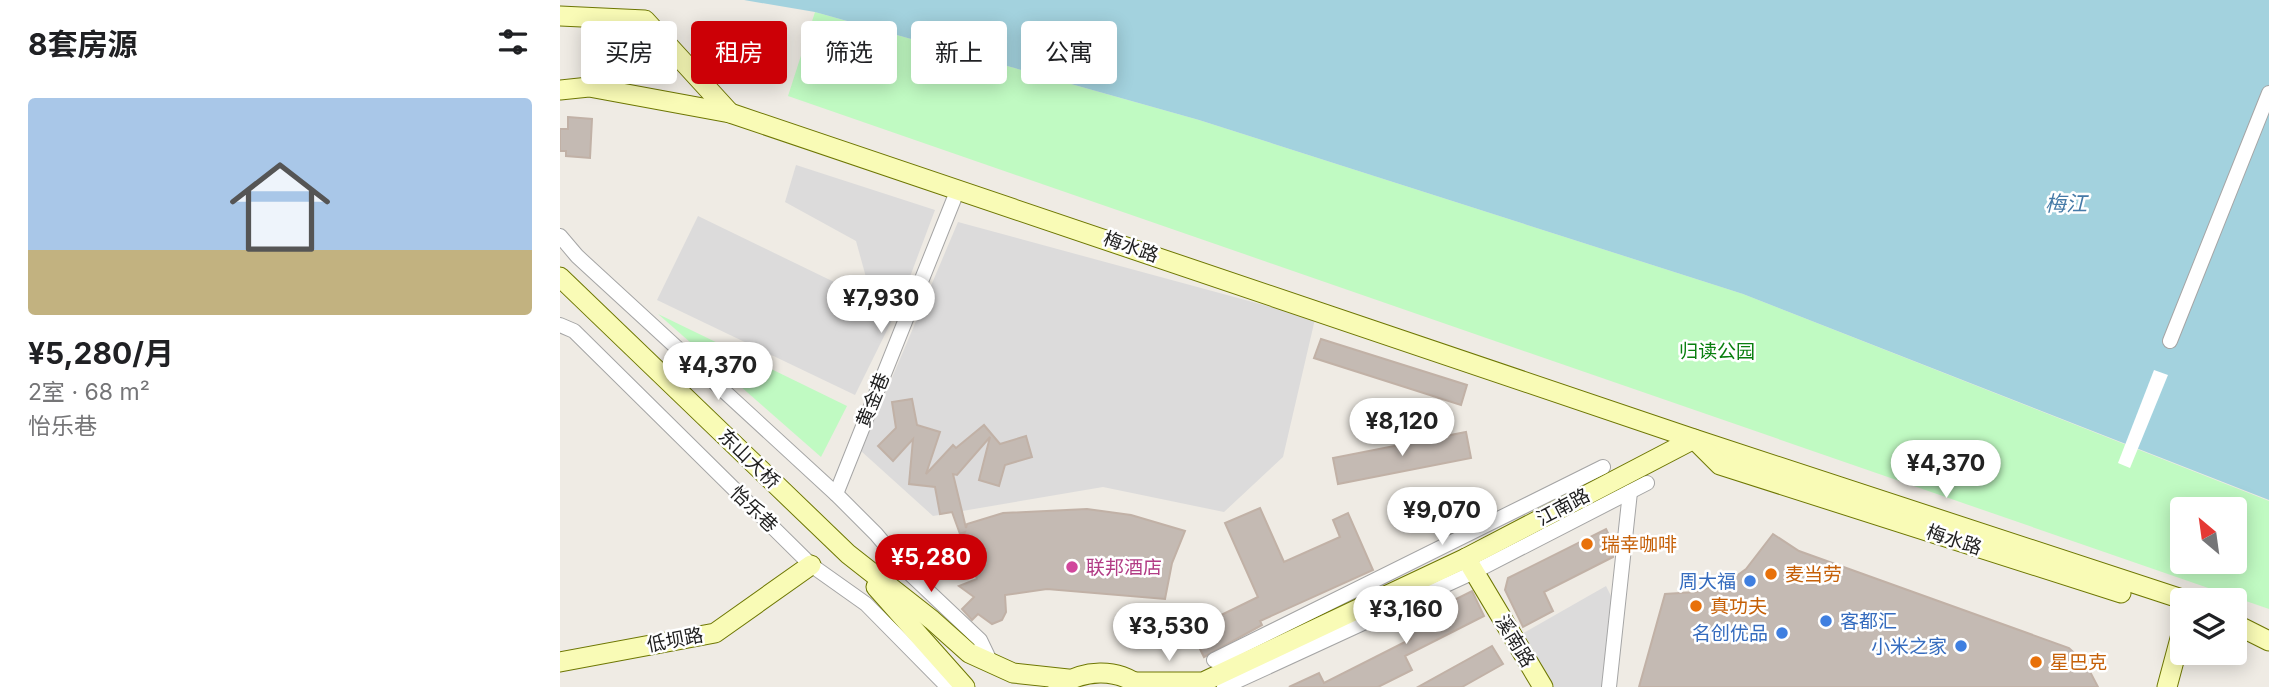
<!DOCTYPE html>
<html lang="zh">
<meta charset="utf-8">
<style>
body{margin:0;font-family:Inter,"Noto Sans SC",sans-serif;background:#f6f6f6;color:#202124;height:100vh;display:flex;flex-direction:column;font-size:26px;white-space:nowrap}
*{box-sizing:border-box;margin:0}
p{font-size:23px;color:#757577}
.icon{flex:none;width:38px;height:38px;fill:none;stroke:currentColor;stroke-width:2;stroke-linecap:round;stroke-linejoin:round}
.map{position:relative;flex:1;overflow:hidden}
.sheet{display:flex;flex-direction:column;background:#fff;width:560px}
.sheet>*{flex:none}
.hud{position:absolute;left:21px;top:21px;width:665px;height:63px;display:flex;gap:14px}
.needle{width:46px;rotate:331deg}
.tools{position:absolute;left:1610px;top:497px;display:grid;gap:14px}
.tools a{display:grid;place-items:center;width:77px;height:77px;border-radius:7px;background:#fff;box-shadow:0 4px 18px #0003;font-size:35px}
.price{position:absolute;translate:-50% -60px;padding:0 16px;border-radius:24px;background:#fff;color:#222;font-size:23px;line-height:46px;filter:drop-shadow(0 2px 4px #0008)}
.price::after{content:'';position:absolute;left:50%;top:42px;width:21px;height:16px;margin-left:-10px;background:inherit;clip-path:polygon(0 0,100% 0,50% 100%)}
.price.current{background:#cc0006;color:#fff}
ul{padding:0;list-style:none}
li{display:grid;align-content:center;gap:14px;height:371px;padding:0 28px}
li+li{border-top:2px solid #e0e0e0}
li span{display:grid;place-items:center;height:217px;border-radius:7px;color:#555}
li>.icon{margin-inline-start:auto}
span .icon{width:126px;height:126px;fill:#fffc;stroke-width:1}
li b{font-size:30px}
h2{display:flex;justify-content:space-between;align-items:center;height:84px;padding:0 28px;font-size:30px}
.tag{padding:0 24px;border-radius:7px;background:#fff;box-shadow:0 4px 18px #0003;font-size:24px;line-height:63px}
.tag.current{background:#cc0006;color:#fff}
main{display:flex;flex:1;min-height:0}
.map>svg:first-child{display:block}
.residential{fill:#dcdbdb}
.park{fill:#c0fac2;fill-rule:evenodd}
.water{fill:#a3d2de}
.pier{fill:#fff}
.building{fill:#c4bab3;stroke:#c1b1a6;stroke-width:2}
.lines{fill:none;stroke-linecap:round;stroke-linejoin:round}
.street-casing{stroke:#a5a5a5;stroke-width:16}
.secondary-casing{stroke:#6e7703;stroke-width:21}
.street{stroke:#fff;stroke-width:14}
.secondary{stroke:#f9fbb6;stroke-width:19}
.food-dot{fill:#e8710a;stroke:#fff;stroke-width:2.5}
.hotel-dot{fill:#d1479c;stroke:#fff;stroke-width:2.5}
.shop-dot{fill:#3f7fe0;stroke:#fff;stroke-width:2.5}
.labels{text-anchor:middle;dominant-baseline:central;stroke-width:5;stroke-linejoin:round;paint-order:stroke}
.street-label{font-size:19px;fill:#1e1e1e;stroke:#fff}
.park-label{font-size:19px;fill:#097f0f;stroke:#fff}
.food-label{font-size:19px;fill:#c56008;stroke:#fff;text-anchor:start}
.hotel-label{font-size:19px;fill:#b23c85;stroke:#fff;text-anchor:start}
.shop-label{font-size:19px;fill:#366cbe;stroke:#fff;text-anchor:end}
.water-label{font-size:21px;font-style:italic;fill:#457aa7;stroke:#fff}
</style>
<main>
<section class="sheet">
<h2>8套房源<svg class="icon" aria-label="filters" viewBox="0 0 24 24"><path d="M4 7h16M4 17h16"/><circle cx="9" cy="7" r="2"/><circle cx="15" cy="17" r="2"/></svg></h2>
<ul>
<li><span style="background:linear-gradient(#a9c7e8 70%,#c2b280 0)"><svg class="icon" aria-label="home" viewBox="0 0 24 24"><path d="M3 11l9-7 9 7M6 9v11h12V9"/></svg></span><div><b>¥5,280/月</b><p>2室 · 68 m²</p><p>怡乐巷</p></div></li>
</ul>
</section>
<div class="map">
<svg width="1709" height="687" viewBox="0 0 1709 687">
<rect width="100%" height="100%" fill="#efebe4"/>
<g class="residential">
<path d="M236,165l139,45 -36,96 -30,-18 -13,-47 -71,-39z"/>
<path d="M138,216l198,96 -41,83 -198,-95z"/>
<path d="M398,222l357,97 -32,138 -59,55 -121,-25 -170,29 -72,-65z"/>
<path d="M1046,586l7,14 -11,87h-52l-30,-52z"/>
</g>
<g class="park">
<path d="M255,12l384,108 544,174 526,207v108l-1481,-513zM1622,509h53v53h-53z"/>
<path d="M98,314l189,92 -26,51z"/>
</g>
<path class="water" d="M184,0h1525v500l-526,-206 -544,-174 -384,-108z"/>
<path class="pier" d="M1594,370l14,5 -38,93 -12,-5z"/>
<g class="building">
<path d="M8,117l24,2 -2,39 -24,-2v-5h-6v-22h8z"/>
<path d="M761,339l146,46 -6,20 -147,-47z"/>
<path d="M352,399l5,26 23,7 -14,42 27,-29 3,3 28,-23 16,19 26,-8 6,21 -27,8 -6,21 -20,-6 11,-43 -33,38 -4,-1 13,54 1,-4 36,-11 84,-4 44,6 54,16 -13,32 -7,36 -118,-10 -42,6 1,17 -4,8 -10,4 -14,-10 -6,6 -10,-11 12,-12 -15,-11 18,-7 -15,-38 3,-9 -5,2 -8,-22 -12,2 -5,-27 -26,-3 4,-45 -20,22 -15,-15 18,-18 -4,-26z"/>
<path d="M906,432l5,26 -133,26 -5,-26z"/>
<path d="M700,508l24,54 56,-25 -7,-17 15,-7 25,57 -113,51 2,4 -58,32 -7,-14 5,-2 -7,-15 11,-9 5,3 47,-23 -33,-74z"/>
<path d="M1046,529l8,17 -1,11 -69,35 9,19 -30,16 -18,-37 3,-12z"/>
<path d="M1213,534l26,17 270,97 17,16 12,23h-459l26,-93 31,-2 32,-10 18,-13z"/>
<path d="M912,591l12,25 -79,40 7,14 -34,17h-89l30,-14 5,10 87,-44 -7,-14z"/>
<path d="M932,646l11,18 -41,23h-44z"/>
</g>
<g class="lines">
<defs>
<g id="street">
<path d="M0,236l17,20 259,238 40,40 32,38 72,68 12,25"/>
<path d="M0,325l14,6 237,234 55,39 77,78 11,5"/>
<path d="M1610,341l99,-248"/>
<path d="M276,494l122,-305"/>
<path d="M654,660l389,-193"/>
<path d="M664,687l250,-115 173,-89"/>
<path d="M1049,687l21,-195"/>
</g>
<g id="secondary">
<path d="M0,16l85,4 85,93"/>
<path d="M0,90l29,-3 141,26 964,326 491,161"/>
<path d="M0,277l288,277 84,66 37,33 44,20 55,6"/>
<path d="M1137,442l23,23 401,128"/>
<path d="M906,558l77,129"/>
<path d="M316,587l89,100"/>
<path d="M1675,624l34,17"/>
<path d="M0,662l155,-29 96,-68"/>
<path d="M575,682h68l263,-124 228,-119"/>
<path d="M498,686c26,-16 58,-19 83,1"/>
<path d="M1607,687l15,-56"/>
</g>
</defs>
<use href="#street" class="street-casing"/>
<use href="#secondary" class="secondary-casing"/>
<use href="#street" class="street"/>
<use href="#secondary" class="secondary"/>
</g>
<g class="food-dot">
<circle cx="1027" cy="544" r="7"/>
<circle cx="1211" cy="574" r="7"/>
<circle cx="1136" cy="606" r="7"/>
<circle cx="1476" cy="662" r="7"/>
</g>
<circle class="hotel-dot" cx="512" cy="567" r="7"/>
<g class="shop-dot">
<circle cx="1190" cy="581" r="7"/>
<circle cx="1266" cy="621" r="7"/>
<circle cx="1222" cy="633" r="7"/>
<circle cx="1401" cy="646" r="7"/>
</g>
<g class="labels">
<g class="street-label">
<text transform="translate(571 247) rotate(19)">梅水路</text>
<text transform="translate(313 400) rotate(-68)">黄金巷</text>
<text transform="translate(189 459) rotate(44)">东山大桥</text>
<text transform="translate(1003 507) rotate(-28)">江南路</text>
<text transform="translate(194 509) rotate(44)">怡乐巷</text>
<text transform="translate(1394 540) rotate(18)">梅水路</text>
<text transform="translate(115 640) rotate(-11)">低坝路</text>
<text transform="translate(955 641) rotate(59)">溪南路</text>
</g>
<g class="park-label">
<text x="1157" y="351">归读公园</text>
</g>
<g class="food-label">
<text x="1041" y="544">瑞幸咖啡</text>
<text x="1225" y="574">麦当劳</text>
<text x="1150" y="606">真功夫</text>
<text x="1490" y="662">星巴克</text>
</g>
<g class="hotel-label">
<text x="526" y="567">联邦酒店</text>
</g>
<g class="shop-label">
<text x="1176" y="581">周大福</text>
<text x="1280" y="621" text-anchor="start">客都汇</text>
<text x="1208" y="633">名创优品</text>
<text x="1387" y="646">小米之家</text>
</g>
<g class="water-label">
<text x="1506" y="203">梅江</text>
</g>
</g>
</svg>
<div class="tools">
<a><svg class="needle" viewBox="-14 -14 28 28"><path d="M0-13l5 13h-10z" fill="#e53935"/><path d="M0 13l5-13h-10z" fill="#757577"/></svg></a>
<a><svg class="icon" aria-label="layers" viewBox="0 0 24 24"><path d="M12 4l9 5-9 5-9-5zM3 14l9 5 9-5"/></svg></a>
</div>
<b class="price" style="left:321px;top:335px">¥7,930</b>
<b class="price" style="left:158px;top:402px">¥4,370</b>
<b class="price" style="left:842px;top:458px">¥8,120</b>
<b class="price" style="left:1386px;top:500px">¥4,370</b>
<b class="price" style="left:882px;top:547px">¥9,070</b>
<b class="price current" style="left:371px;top:594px">¥5,280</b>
<b class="price" style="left:846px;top:646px">¥3,160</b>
<b class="price" style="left:609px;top:663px">¥3,530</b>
<div class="hud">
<a class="tag">买房</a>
<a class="tag current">租房</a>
<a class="tag">筛选</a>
<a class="tag">新上</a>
<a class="tag">公寓</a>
</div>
</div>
</main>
